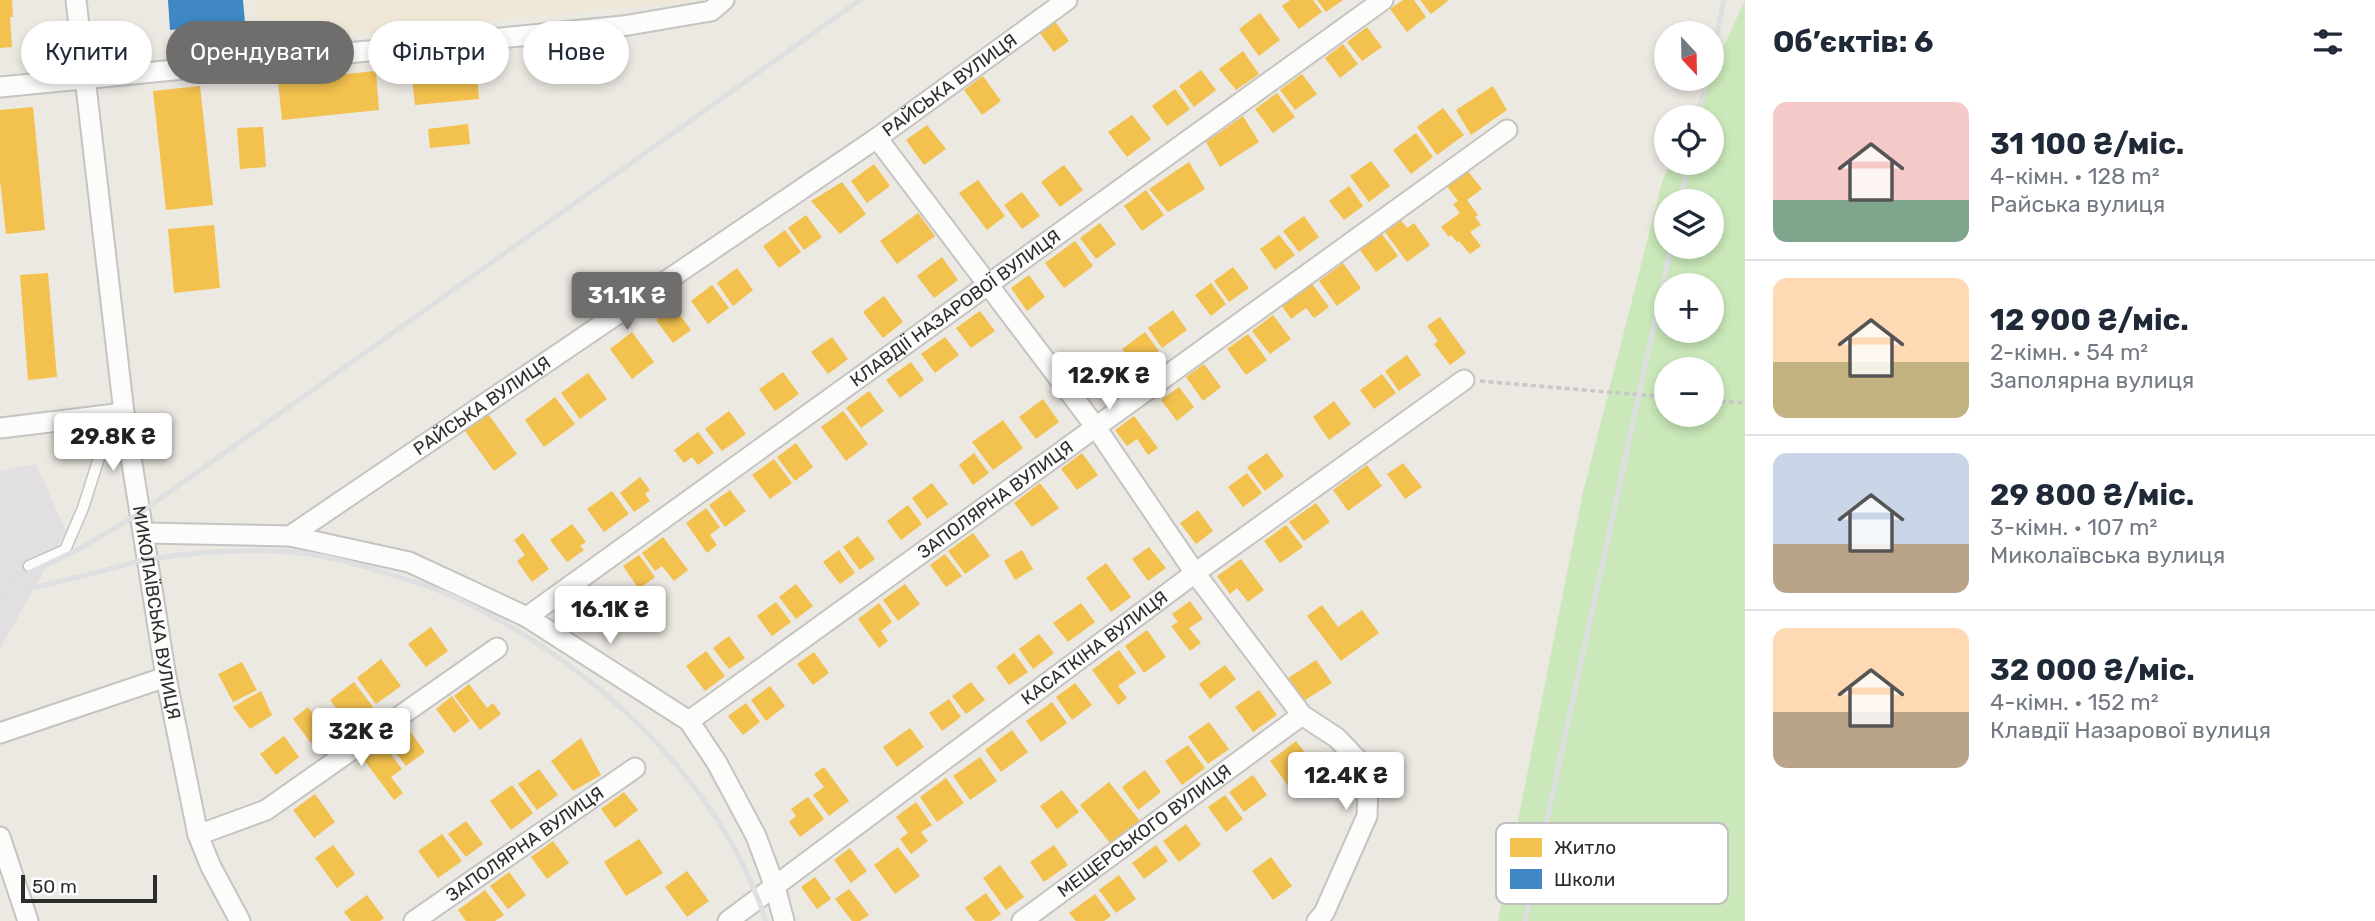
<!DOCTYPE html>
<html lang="uk">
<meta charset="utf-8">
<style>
body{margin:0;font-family:Rubik,sans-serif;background:#f2f2f3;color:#1f2937;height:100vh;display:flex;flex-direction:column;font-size:26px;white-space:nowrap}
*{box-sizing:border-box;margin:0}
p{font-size:23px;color:#747a83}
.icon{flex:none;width:38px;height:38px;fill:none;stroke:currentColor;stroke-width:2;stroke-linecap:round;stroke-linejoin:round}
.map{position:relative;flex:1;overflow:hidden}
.sheet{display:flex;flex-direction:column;background:#fff;width:630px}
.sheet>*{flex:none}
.hud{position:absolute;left:21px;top:21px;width:665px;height:63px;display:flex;gap:14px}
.needle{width:46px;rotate:158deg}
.buttons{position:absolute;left:1654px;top:21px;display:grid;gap:14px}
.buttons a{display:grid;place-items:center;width:70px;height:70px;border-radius:50%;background:#fff;box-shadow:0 4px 10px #0003;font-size:35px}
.scale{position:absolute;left:21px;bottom:18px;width:136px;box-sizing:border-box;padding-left:7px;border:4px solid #2d2d2d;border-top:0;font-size:19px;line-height:24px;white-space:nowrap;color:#2d2d2d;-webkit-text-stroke:5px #fff;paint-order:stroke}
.price{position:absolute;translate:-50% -60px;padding:0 16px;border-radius:7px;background:#fff;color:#222;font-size:23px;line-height:46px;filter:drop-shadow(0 2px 4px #0008)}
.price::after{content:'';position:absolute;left:50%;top:42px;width:21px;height:16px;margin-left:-10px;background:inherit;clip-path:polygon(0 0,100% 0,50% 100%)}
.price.on{background:#706e6c;color:#fff}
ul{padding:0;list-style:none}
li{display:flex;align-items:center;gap:21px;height:175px;padding:0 28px}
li+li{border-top:2px solid #e0e1e3}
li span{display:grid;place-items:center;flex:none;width:196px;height:140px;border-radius:14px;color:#555}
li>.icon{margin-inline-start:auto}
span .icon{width:84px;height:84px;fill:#fffc;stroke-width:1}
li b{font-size:30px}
h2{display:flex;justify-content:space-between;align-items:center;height:84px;padding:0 28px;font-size:30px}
.tag{padding:0 24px;border-radius:32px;background:#fff;box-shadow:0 4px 10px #0003;font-size:24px;line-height:63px}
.tag.on{background:#706e6c;color:#fff}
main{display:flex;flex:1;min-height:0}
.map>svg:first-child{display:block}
.industrial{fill:#e2dfe1}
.education{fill:#efe8d7}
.green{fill:#cae8ba;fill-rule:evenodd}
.homes{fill:#f2c14e}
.schools{fill:#3f88c5}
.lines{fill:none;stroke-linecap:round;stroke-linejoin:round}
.service-casing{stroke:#c5c4c3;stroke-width:13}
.minor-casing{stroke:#c5c4c3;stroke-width:23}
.path{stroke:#c8c8c8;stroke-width:3.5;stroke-dasharray:5 3.5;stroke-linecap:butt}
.service{stroke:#fcfcfb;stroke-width:10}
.minor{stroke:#fcfcfb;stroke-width:19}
.rail{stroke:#dedfe0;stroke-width:5}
.labels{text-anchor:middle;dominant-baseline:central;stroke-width:7;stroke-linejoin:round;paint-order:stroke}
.street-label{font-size:18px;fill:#2d2d2d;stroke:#fff}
.key{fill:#fff;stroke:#c0c0c0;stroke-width:2}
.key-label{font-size:19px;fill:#2d2d2d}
</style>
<main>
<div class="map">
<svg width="1745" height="921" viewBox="0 0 1745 921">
<rect width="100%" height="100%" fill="#ece8e2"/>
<path class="industrial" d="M36,464l30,67 -66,118v-178z"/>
<path class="education" d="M257,0h446l-442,44z"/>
<path class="green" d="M1745,0v921h-247l85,-429 80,-313 8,-16h41v-46h-21l18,-38h3v-7zM1666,201h46v46h-46zM1666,285h46v46h-46zM1666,369h46v46h-46z"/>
<g class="homes">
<path d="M0,0h12l1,17h-3l2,30 -12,1z"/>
<path d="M1290,0h23l9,12 -23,17 -17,-23z"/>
<path d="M1317,0h26l-17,12z"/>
<path d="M1403,0h11l12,17 -19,15 -17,-23z"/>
<path d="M1420,0h29l-18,14z"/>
<path d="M1260,13l20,27 -21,16 -20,-27z"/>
<path d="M1054,20l15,21 -15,11 -15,-20z"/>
<path d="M1367,27l15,20 -20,14 -15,-19z"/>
<path d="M1343,44l15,20 -18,14 -15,-20z"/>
<path d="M1243,51l16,23 -23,16 -17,-21z"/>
<path d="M476,63l3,36 -64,6 -4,-36z"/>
<path d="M1201,70l15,20 -22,17 -15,-21z"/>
<path d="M376,71l3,39 -97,10 -4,-39z"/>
<path d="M1302,74l15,20 -22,16 -15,-20z"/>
<path d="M983,76l18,25 -19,14 -18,-25z"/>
<path d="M200,86l13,119 -47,5 -13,-119z"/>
<path d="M1493,86l14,24 -36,25 -15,-25z"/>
<path d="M1175,89l15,20 -23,17 -15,-20z"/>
<path d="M1277,93l18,24 -22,16 -18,-24z"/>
<path d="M33,107l12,123 -39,4 -6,-54v-70z"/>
<path d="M1443,108l21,27 -27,20 -20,-28z"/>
<path d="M1132,115l19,24 -24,18 -19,-25z"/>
<path d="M1243,116l16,26 -39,25 -14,-25z"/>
<path d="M468,124l2,20 -40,4 -2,-19z"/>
<path d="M927,125l19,24 -22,16 -18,-25z"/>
<path d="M263,127l3,40 -26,2 -3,-41z"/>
<path d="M1416,133l17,24 -22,17 -18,-24z"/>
<path d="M1371,161l19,25 -21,16 -19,-26z"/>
<path d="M1189,162l16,27 -37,23 -19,-23z"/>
<path d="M874,164l16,22 -23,17 -16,-22z"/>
<path d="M1064,165l19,25 -23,17 -19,-25z"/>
<path d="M1467,170l15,19 -15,11 11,15 -3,2 6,8 -11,7 11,14 -11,8 -11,-13 -2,1 -6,-7 -2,2 -8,-10 19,-14 -7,-9 5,-3 -12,-16z"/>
<path d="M978,180l27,36 -18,14 -28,-37z"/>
<path d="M842,182l24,32 -26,20 -29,-33z"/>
<path d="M1349,186l14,20 -19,14 -15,-19z"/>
<path d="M1146,190l18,25 -22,16 -18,-25z"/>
<path d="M1022,192l18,24 -18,13 -18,-24z"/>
<path d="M918,213l17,23 -38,28 -17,-23z"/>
<path d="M806,215l16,22 -18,13 -16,-22z"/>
<path d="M1304,216l15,21 -20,15 -16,-21z"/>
<path d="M1401,220l6,8 7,-5 16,22 -23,17 -22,-30z"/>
<path d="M1100,223l16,21 -20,15 -16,-21z"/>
<path d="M214,225l6,63 -46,5 -6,-64z"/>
<path d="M785,230l16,22 -22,16 -16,-22z"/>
<path d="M1382,234l16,22 -22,16 -16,-22z"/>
<path d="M1279,235l16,20 -20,15 -15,-21z"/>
<path d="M1075,241l18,25 -29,22 -19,-25z"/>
<path d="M942,257l16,23 -24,18 -17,-22z"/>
<path d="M1343,263l18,25 -24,18 -18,-25z"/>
<path d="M1233,267l16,21 -20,14 -15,-21z"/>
<path d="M737,268l16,22 -20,16 -16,-23z"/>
<path d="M48,273l9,104 -29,3 -8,-105z"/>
<path d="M1029,275l16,22 -18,14 -16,-23z"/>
<path d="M1211,283l15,21 -15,12 -16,-21z"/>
<path d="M1312,284l17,23 -15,11 -8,-10 -15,11 -9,-13z"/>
<path d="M712,285l17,23 -21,16 -17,-23z"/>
<path d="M884,296l19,26 -20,16 -20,-26z"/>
<path d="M674,307l17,23 -18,13 -17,-23z"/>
<path d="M1173,310l14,20 -25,18 -14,-20z"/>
<path d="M980,311l15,20 -24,17 -15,-20z"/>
<path d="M1273,315l18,24 -21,15 -18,-23z"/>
<path d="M1440,317l26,36 -16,12 -16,-21 4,-3 -11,-15z"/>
<path d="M632,332l22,30 -22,17 -22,-30z"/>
<path d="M1145,332l14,19 -23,16 -14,-18z"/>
<path d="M1248,334l19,26 -21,15 -19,-26z"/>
<path d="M832,337l16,22 -20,15 -17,-22z"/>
<path d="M945,337l14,18 -24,18 -14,-19z"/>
<path d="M1407,355l14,20 -22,16 -14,-20z"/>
<path d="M1105,357l15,21 -28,20 -15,-21z"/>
<path d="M911,362l13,18 -24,18 -14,-18z"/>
<path d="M1204,364l17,23 -18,14 -17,-24z"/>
<path d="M783,372l16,22 -24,17 -16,-22z"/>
<path d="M588,373l19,26 -27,20 -19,-26z"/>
<path d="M1382,374l14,19 -22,16 -14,-19z"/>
<path d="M1179,387l15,20 -17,14 -16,-21z"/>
<path d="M869,391l15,20 -23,17 -15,-20z"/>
<path d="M555,397l20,27 -31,23 -19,-27z"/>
<path d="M1043,399l16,23 -23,17 -17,-22z"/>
<path d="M1334,401l17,23 -22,16 -16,-23z"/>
<path d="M729,411l17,23 -24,17 -17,-22z"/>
<path d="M843,411l25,33 -22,17 -25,-34z"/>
<path d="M488,414l29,40 -23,17 -29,-40z"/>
<path d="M1134,416l24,32 -10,7 -11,-16 -10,7 -12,-16z"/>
<path d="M1003,420l20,28 -30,22 -21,-28z"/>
<path d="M698,432l16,21 -16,12 -6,-8 -8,6 -10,-13z"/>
<path d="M796,443l17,24 -18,14 -18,-24z"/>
<path d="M974,453l15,20 -16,12 -14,-20z"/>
<path d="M1082,453l16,22 -21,15 -16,-21z"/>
<path d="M1267,453l17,23 -19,15 -18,-24z"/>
<path d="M774,459l18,24 -22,16 -18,-24z"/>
<path d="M1403,463l19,24 -17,12 -18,-25z"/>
<path d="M1367,465l15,21 -34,25 -15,-21z"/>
<path d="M1247,473l15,20 -19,14 -15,-20z"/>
<path d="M640,477l10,13 -5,4 5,7 -16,11 -14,-19z"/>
<path d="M932,483l16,21 -21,15 -15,-21z"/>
<path d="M1040,483l19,25 -27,19 -18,-24z"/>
<path d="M730,490l16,21 -21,16 -16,-22z"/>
<path d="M612,491l17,23 -25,18 -17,-23z"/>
<path d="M1316,503l14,19 -26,19 -15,-19z"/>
<path d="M908,505l14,19 -21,16 -14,-19z"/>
<path d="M706,508l14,19 -10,8 7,10 -10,8 -21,-30z"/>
<path d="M1198,510l15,21 -17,13 -16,-21z"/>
<path d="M572,524l14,18 -6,4 4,4 -17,12 -17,-22z"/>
<path d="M1286,525l17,22 -23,16 -16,-22z"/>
<path d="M523,533l26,36 -17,13 -15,-21 8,-6 -11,-15z"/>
<path d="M973,533l17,23 -25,18 -17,-23z"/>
<path d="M858,536l17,23 -15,11 -17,-23z"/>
<path d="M663,537l25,33 -14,11 -12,-15 -7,5 -13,-18z"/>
<path d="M1149,547l17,21 -18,13 -16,-22z"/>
<path d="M839,550l16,23 -15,11 -17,-22z"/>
<path d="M1022,550l11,19 -18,11 -11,-19z"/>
<path d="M945,554l17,22 -16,11 -16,-22z"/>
<path d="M639,555l16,22 -16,12 -16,-23z"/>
<path d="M1241,559l23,31 -16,12 -11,-14 -7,6 -13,-18z"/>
<path d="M1106,563l25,34 -20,15 -25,-34z"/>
<path d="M796,584l17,22 -17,13 -17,-22z"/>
<path d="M905,584l15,20 -22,17 -15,-21z"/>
<path d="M596,588l16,21 -20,15 -17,-21z"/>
<path d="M1190,601l13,18 -14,9 12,15 -11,8 -19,-25 7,-4 -6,-8z"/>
<path d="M776,602l15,20 -19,14 -15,-20z"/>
<path d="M879,603l13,19 -11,9 7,10 -9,7 -21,-29z"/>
<path d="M1081,603l14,19 -27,20 -15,-19z"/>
<path d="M1322,605l16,22 24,-17 17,23 -38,28 -34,-45z"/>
<path d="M431,627l17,24 -22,16 -18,-23z"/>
<path d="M1147,630l19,27 -22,16 -19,-27z"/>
<path d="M1039,634l15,19 -21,16 -14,-20z"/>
<path d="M729,636l16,22 -16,11 -16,-21z"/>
<path d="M1119,650l17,23 -18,13 9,12 -9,7 -26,-35z"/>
<path d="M706,651l19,25 -20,15 -19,-25z"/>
<path d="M814,652l15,21 -16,12 -16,-21z"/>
<path d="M1014,653l14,19 -19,13 -13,-18z"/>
<path d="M381,659l20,27 -25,18 -19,-26z"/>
<path d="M1316,660l16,23 -30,19 -14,-24z"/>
<path d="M242,662l15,28 -24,12 -15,-28z"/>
<path d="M1225,665l11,14 -26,20 -11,-15z"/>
<path d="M354,682l19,25 -24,18 -19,-25z"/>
<path d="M971,682l14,18 -19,14 -14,-18z"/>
<path d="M1075,683l17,22 -20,15 -16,-23z"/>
<path d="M469,684l18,24 6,-5 8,11 -21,16 -26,-34z"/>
<path d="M770,686l15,20 -19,15 -15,-21z"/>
<path d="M1259,690l18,25 -24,17 -18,-25z"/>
<path d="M261,691l11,24 -22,14 -17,-22z"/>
<path d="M452,696l18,25 -16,12 -18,-24z"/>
<path d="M949,699l12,18 -19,14 -13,-18z"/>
<path d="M1052,702l15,21 -26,19 -15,-21z"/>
<path d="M746,703l14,19 -17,13 -15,-19z"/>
<path d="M308,707l18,25 -15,11 -18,-24z"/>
<path d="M1209,722l20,27 -21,15 -20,-27z"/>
<path d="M407,727l18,25 -19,14 -19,-25z"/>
<path d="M910,728l14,19 -27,20 -14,-20z"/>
<path d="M1012,730l16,22 -27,20 -16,-22z"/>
<path d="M284,736l15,21 -23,18 -16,-21z"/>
<path d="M581,738l20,37 -28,16 -22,-30z"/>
<path d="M1296,741l13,17 -14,9 10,13 -14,10 -21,-29z"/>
<path d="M384,745l18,24 -11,8 12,16 -9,7 -30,-40z"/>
<path d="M1188,745l17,23 -23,17 -17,-24z"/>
<path d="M980,757l17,24 -27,19 -17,-24z"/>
<path d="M824,767l25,34 -20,15 -16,-21 11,-8 -10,-13z"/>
<path d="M539,769l19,26 -21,15 -19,-26z"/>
<path d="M1145,770l16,22 -23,18 -16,-23z"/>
<path d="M1253,775l14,20 -23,17 -15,-20z"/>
<path d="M946,778l18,25 -27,19 -17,-25z"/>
<path d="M1109,782l31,39 -30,22 -30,-38z"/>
<path d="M512,785l21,28 -22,17 -21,-29z"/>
<path d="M1062,790l17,22 -22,17 -17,-23z"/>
<path d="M624,792l14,18 -23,18 -14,-19z"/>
<path d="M315,794l20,28 -21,16 -21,-28z"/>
<path d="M1225,795l18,24 -17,13 -18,-25z"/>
<path d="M808,797l16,22 -24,18 -11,-15 7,-6 -5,-7z"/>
<path d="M916,802l16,23 -11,7 7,9 -17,13 -11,-15 8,-6 -12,-16z"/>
<path d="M466,821l17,23 -17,13 -18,-23z"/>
<path d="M1186,824l15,21 -22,17 -16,-21z"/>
<path d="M442,834l20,27 -24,17 -20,-27z"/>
<path d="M639,839l24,34 -37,23 -22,-34z"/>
<path d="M553,841l16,22 -22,16 -16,-22z"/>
<path d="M333,845l22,29 -18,14 -22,-30z"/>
<path d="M1054,845l14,20 -24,17 -14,-20z"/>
<path d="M1156,845l12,16 -24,18 -12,-16z"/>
<path d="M898,847l22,29 -25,18 -21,-29z"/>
<path d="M850,848l17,23 -16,12 -17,-23z"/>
<path d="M1271,857l21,29 -19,14 -21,-29z"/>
<path d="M1000,865l24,32 -18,13 -23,-32z"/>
<path d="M687,871l22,30 -22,16 -22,-30z"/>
<path d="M509,872l17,23 -18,14 -18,-23z"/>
<path d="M1119,875l17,24 -20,14 -17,-23z"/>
<path d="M815,877l16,22 -14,10 -16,-22z"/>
<path d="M849,889l20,26 -9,6h-8l-17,-22z"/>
<path d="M485,890l19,25 -9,6h-29l-8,-11z"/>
<path d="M986,893l15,21 -10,7h-16l-10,-13z"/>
<path d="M1095,894l16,22 -7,5h-28l-7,-8z"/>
<path d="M367,895l17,23 -4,3h-29l-7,-9z"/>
</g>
<path class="schools" d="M168,0h75l2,23 -75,7z"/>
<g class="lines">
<defs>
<path id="service" d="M29,566l36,-16 18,-42 21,-66 18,-26"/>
<g id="minor">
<path id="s1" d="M76,0l48,413 42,264 32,158 13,32 29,54"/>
<path d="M0,87l623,-61 88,-15 13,-11"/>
<path d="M877,138l218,288 100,147 107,142 35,23 21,22 10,26 -1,30 -43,97 -7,8"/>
<path d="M0,428l124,-15"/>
<path id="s2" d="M144,533l146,3 587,-398 190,-138"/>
<path d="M290,536l119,26 118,55 162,104 28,42 39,73 19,51 9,34"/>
<path id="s3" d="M527,617l856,-617"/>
<path id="s4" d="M689,721l818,-591"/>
<path d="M0,733l166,-56"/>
<path d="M198,835l68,-25 231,-162"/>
<path d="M0,837l28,84"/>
<path id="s5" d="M414,921l221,-153"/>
<path id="s6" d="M728,921l467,-348 269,-193"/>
<path id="s7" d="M1022,921l280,-206"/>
</g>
</defs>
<use href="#service" class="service-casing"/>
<use href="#minor" class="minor-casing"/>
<g class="path">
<path d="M1480,381l186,16"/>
<path d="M1712,400l33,3"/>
</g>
<use href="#service" class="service"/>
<use href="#minor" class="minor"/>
<g class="rail">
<path d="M1712,57l12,-57"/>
<path d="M1698,117l9,-38"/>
<path d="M1680,201l9,-38"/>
<path d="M0,587l81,-39 59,-35 720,-513"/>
<path d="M0,596c33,-8 65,-16 98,-24 17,-4 34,-10 51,-13 47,-7 95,-10 143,-7 26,2 52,9 77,16 27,8 55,16 81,27 136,63 268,180 316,326"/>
<path d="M1525,921l146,-674"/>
</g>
</g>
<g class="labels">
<g class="street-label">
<text stroke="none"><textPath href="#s2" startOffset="945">РАЙСЬКА ВУЛИЦЯ</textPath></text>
<text stroke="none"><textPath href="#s3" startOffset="528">КЛАВДІЇ НАЗАРОВОЇ ВУЛИЦЯ</textPath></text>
<text stroke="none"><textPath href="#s2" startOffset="378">РАЙСЬКА ВУЛИЦЯ</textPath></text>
<text stroke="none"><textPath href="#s4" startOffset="378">ЗАПОЛЯРНА ВУЛИЦЯ</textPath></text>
<text stroke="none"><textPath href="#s1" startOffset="618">МИКОЛАЇВСЬКА ВУЛИЦЯ</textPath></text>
<text stroke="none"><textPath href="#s6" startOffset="457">КАСАТКІНА ВУЛИЦЯ</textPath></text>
<text stroke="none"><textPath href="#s7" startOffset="152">МЕЩЕРСЬКОГО ВУЛИЦЯ</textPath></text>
<text stroke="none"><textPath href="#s5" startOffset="135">ЗАПОЛЯРНА ВУЛИЦЯ</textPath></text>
</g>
</g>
<rect x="1496" y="823" width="232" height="81" rx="10" class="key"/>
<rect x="1510" y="838" width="32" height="19" fill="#f2c14e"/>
<rect x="1510" y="869" width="32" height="20" fill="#3f88c5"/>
<g class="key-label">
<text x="1554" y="854">Житло</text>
<text x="1554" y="886">Школи</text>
</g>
</svg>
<div class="buttons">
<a><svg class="needle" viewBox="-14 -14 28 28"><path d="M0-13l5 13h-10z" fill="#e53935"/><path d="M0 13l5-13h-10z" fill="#747a83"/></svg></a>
<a><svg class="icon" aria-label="locate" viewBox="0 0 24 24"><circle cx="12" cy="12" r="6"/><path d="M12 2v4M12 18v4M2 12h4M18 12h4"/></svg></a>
<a><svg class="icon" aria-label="layers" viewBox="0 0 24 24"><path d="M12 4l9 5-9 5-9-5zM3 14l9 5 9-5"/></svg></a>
<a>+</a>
<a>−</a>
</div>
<div class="scale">50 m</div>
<b class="price on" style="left:627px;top:332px">31.1K ₴</b>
<b class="price" style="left:1109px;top:412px">12.9K ₴</b>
<b class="price" style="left:113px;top:473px">29.8K ₴</b>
<b class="price" style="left:610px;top:646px">16.1K ₴</b>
<b class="price" style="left:361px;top:768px">32K ₴</b>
<b class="price" style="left:1346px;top:812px">12.4K ₴</b>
<div class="hud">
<a class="tag">Купити</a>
<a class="tag on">Орендувати</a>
<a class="tag">Фільтри</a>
<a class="tag">Нове</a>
</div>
</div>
<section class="sheet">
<h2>Об’єктів: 6<svg class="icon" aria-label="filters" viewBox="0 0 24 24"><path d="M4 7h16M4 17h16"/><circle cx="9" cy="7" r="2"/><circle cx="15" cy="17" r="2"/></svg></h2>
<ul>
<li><span style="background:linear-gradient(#f6c9c9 70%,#7fa58c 0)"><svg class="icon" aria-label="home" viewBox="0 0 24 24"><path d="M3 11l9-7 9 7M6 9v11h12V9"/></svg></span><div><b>31 100 ₴/міс.</b><p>4-кімн. · 128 m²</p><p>Райська вулиця</p></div></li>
<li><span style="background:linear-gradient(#ffd9b3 60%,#c2b280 0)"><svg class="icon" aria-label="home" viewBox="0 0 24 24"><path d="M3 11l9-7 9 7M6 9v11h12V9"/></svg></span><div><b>12 900 ₴/міс.</b><p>2-кімн. · 54 m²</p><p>Заполярна вулиця</p></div></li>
<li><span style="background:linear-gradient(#c9d6e8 65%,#b9a48a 0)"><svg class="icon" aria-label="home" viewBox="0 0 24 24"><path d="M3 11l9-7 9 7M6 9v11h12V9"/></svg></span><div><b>29 800 ₴/міс.</b><p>3-кімн. · 107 m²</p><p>Миколаївська вулиця</p></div></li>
<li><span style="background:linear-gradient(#ffd9b3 60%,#b9a48a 0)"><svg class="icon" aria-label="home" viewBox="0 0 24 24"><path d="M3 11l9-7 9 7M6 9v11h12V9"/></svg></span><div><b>32 000 ₴/міс.</b><p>4-кімн. · 152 m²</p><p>Клавдії Назарової вулиця</p></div></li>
</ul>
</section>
</main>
